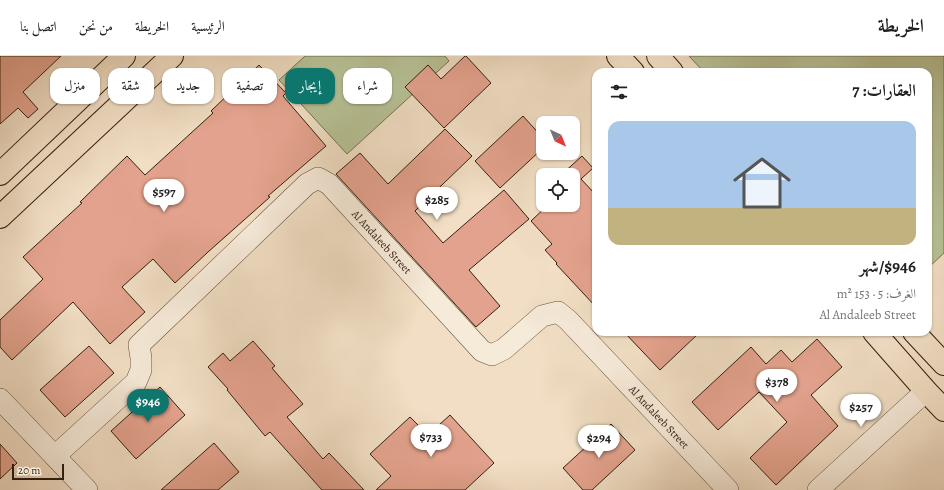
<!DOCTYPE html>
<html lang="ar">
<meta charset="utf-8">
<style>
body{margin:0;font-family:Alegreya,Amiri,serif;background:#f6f6f6;color:#202124;direction:rtl;height:100vh;display:flex;flex-direction:column;font-size:15px;white-space:nowrap}
*{box-sizing:border-box;margin:0}
p{font-size:13px;color:#757577}
.icon{flex:none;width:22px;height:22px;fill:none;stroke:currentColor;stroke-width:2;stroke-linecap:round;stroke-linejoin:round}
.map{position:relative;flex:1;overflow:hidden;direction:ltr}
.drawer{position:absolute;left:592px;top:12px;width:340px;height:268px;display:flex;flex-direction:column;background:#fff;border-radius:12px;box-shadow:0 1px 3px #0004;direction:rtl}
.drawer>*{flex:none}
.guide{position:absolute;left:12px;top:12px;width:380px;height:36px;direction:rtl;display:flex;gap:8px}
.needle{width:26px;rotate:137deg}
.buttons{position:absolute;left:536px;top:60px;display:grid;gap:8px}
.buttons a{display:grid;place-items:center;width:44px;height:44px;border-radius:8px;background:#fff;box-shadow:0 1px 3px #0004;font-size:20px}
.scale{position:absolute;left:12px;bottom:10px;width:52px;box-sizing:border-box;padding-left:4px;border:2px solid #342010;border-top:0;font-size:11px;line-height:14px;white-space:nowrap;color:#342010;-webkit-text-stroke:3px #f6ead9;paint-order:stroke}
.price{position:absolute;translate:-50% -34px;padding:0 9px;border-radius:14px;background:#fff;color:#222;font-size:13px;line-height:26px;filter:drop-shadow(0 1px 2px #0008)}
.price::after{content:'';position:absolute;left:50%;top:24px;width:12px;height:9px;margin-left:-6px;background:inherit;clip-path:polygon(0 0,100% 0,50% 100%)}
.price.on{background:#0f766e;color:#fff}
ul{padding:0;list-style:none}
li{display:grid;align-content:center;gap:8px;height:212px;padding:0 16px}
li+li{border-top:1px solid #e0e0e0}
li span{display:grid;place-items:center;height:124px;border-radius:12px;color:#555}
li>.icon{margin-inline-start:auto}
span .icon{width:72px;height:72px;fill:#fffc;stroke-width:1}
li b{font-size:17px}
h2{display:flex;justify-content:space-between;align-items:center;height:48px;padding:0 16px;font-size:17px}
.chip{padding:0 14px;border-radius:12px;background:#fff;box-shadow:0 1px 3px #0004;font-size:14px;line-height:36px}
.chip.on{background:#0f766e;color:#fff}
header{display:flex;align-items:center;gap:24px;box-sizing:border-box;height:56px;padding:0 20px;background:#fff;border-bottom:1px solid #e0e0e0}
header strong{font-size:19px}
nav{display:flex;gap:22px;margin-inline-start:auto;font-size:14px}
.map>svg:first-child{display:block}
.green{fill:#b7c296;stroke:#767153}
.building{fill:#e3a28d;stroke:#342010}
.lines{fill:none;stroke-linecap:round;stroke-linejoin:round}
.street-casing{stroke:#63503d;stroke-width:22}
.primary-casing{stroke:#342010;stroke-width:24}
.street{stroke:#f6ead9;stroke-width:21}
.primary{stroke:#f1dec4;stroke-width:22}
.labels{text-anchor:middle;dominant-baseline:central;stroke-width:3;stroke-linejoin:round;paint-order:stroke}
.street-label{font-size:11px;fill:#342010;stroke:#f6ead9}
</style>
<header>
<strong>الخريطة</strong>
<nav><a>الرئيسية</a><a>الخريطة</a><a>من نحن</a><a>اتصل بنا</a></nav>
</header>
<div class="map">
<svg width="944" height="434" viewBox="0 0 944 434">
<rect width="100%" height="100%" fill="#f1dec4"/>
<filter id="stains"><feTurbulence type="fractalNoise" baseFrequency=".005" numOctaves="4"/><feColorMatrix values="0 0 0 0 .2 0 0 0 0 .09 0 0 0 0 .02 0 0 0 .5 -.17"/></filter>
<radialGradient id="worn" r=".72"><stop offset=".6" stop-color="#630" stop-opacity="0"/><stop offset="1" stop-color="#630" stop-opacity=".3"/></radialGradient>
<g class="green">
<path d="M305,0h140l4,5 -102,93 -68,-74z"/>
<path d="M689,0h255v197l-16,15v-196h-224z"/>
</g>
<g class="building">
<path d="M0,0h61l-38,36 15,17 -10,9 -10,-10 -18,16z"/>
<path d="M465,0h1l25,27 -47,45 -39,-41 23,-22 13,14z"/>
<path d="M259,9l27,28 -3,3 43,50 -58,50 2,1 -62,55 -33,31 -22,-24 -31,28 23,25 -35,32 -37,-42 -61,58 -12,-13v-27l43,-41 -20,-22 59,-54 -2,-1 47,-46 18,19 68,-62 -2,-2z"/>
<path d="M523,60l20,22v10l-43,40 -25,-27z"/>
<path d="M445,73l27,27 -57,55 28,32 61,-53 25,29 -60,51 31,36 -24,21 -140,-153 24,-21 28,31z"/>
<path d="M582,100l11,12 -12,11 15,16v112l-40,-43 1,-1 -12,-13 7,-6 -21,-23 17,-16h25v-30h-12z"/>
<path d="M624,276h76l-40,38z"/>
<path d="M817,283l25,28 -31,28 27,31 -62,59 -26,-27 37,-36 -28,-30 -41,38 -26,-28 59,-55 15,17 15,-14 11,12z"/>
<path d="M253,285l22,25 -3,2 31,36 -16,13 36,42 6,-6 35,37h-42l-52,-58 -5,4 -38,-46 1,-1 -20,-22 15,-14 7,8z"/>
<path d="M89,290l25,27 -49,44 -25,-27z"/>
<path d="M160,331l25,28 -49,44 -25,-28z"/>
<path d="M450,359l44,48 -29,27h-89l15,-14 -21,-22 40,-37 18,18z"/>
<path d="M611,368l24,26 -43,40h-9l-20,-22z"/>
<path d="M214,387l25,29 -21,18h-57z"/>
<path d="M0,388l17,19 -17,16z"/>
</g>
<g class="lines">
<defs>
<g id="street">
<path d="M0,343l87,91"/>
<path id="s1" d="M55,400l81,-74 5,-12v-12l-2,-13 168,-161 11,-6 11,6 153,167 10,4 12,-6 38,-33 16,-4 10,8 160,170"/>
<path d="M818,434l108,-99"/>
</g>
<g id="primary">
<path d="M618,0l15,16"/>
<path d="M658,0l14,16"/>
<path d="M0,118l124,-118"/>
<path d="M0,161l172,-161"/>
<path d="M874,276l52,59 18,19"/>
<path d="M914,276l30,32"/>
</g>
</defs>
<use href="#street" class="street-casing"/>
<use href="#primary" class="primary-casing"/>
<use href="#street" class="street"/>
<use href="#primary" class="primary"/>
</g>
<g class="labels">
<g class="street-label">
<text stroke="none"><textPath href="#s1" startOffset="484">Al Andaleeb Street</textPath></text>
<text stroke="none"><textPath href="#s1" startOffset="869">Al Andaleeb Street</textPath></text>
</g>
</g>
<rect width="100%" height="100%" filter="url(#stains)"/>
<rect width="100%" height="100%" fill="url(#worn)"/>
</svg>
<div class="buttons">
<a><svg class="needle" viewBox="-14 -14 28 28"><path d="M0-13l5 13h-10z" fill="#e53935"/><path d="M0 13l5-13h-10z" fill="#757577"/></svg></a>
<a><svg class="icon" aria-label="locate" viewBox="0 0 24 24"><circle cx="12" cy="12" r="6"/><path d="M12 2v4M12 18v4M2 12h4M18 12h4"/></svg></a>
</div>
<div class="scale">20 m</div>
<b class="price" style="left:164px;top:157px">$597</b>
<b class="price" style="left:437px;top:165px">$285</b>
<b class="price" style="left:777px;top:347px">$378</b>
<b class="price on" style="left:148px;top:367px">$946</b>
<b class="price" style="left:861px;top:372px">$257</b>
<b class="price" style="left:431px;top:402px">$733</b>
<b class="price" style="left:599px;top:403px">$294</b>
<div class="guide">
<a class="chip">شراء</a>
<a class="chip on">إيجار</a>
<a class="chip">تصفية</a>
<a class="chip">جديد</a>
<a class="chip">شقة</a>
<a class="chip">منزل</a>
</div>
<section class="drawer">
<h2>العقارات: 7<svg class="icon" aria-label="filters" viewBox="0 0 24 24"><path d="M4 7h16M4 17h16"/><circle cx="9" cy="7" r="2"/><circle cx="15" cy="17" r="2"/></svg></h2>
<ul>
<li><span style="background:linear-gradient(#a9c7e8 70%,#c2b280 0)"><svg class="icon" aria-label="home" viewBox="0 0 24 24"><path d="M3 11l9-7 9 7M6 9v11h12V9"/></svg></span><div><b>$946/شهر</b><p>الغرف: 5 · 153 m²</p><p>Al Andaleeb Street</p></div></li>
</ul>
</section>
</div>
